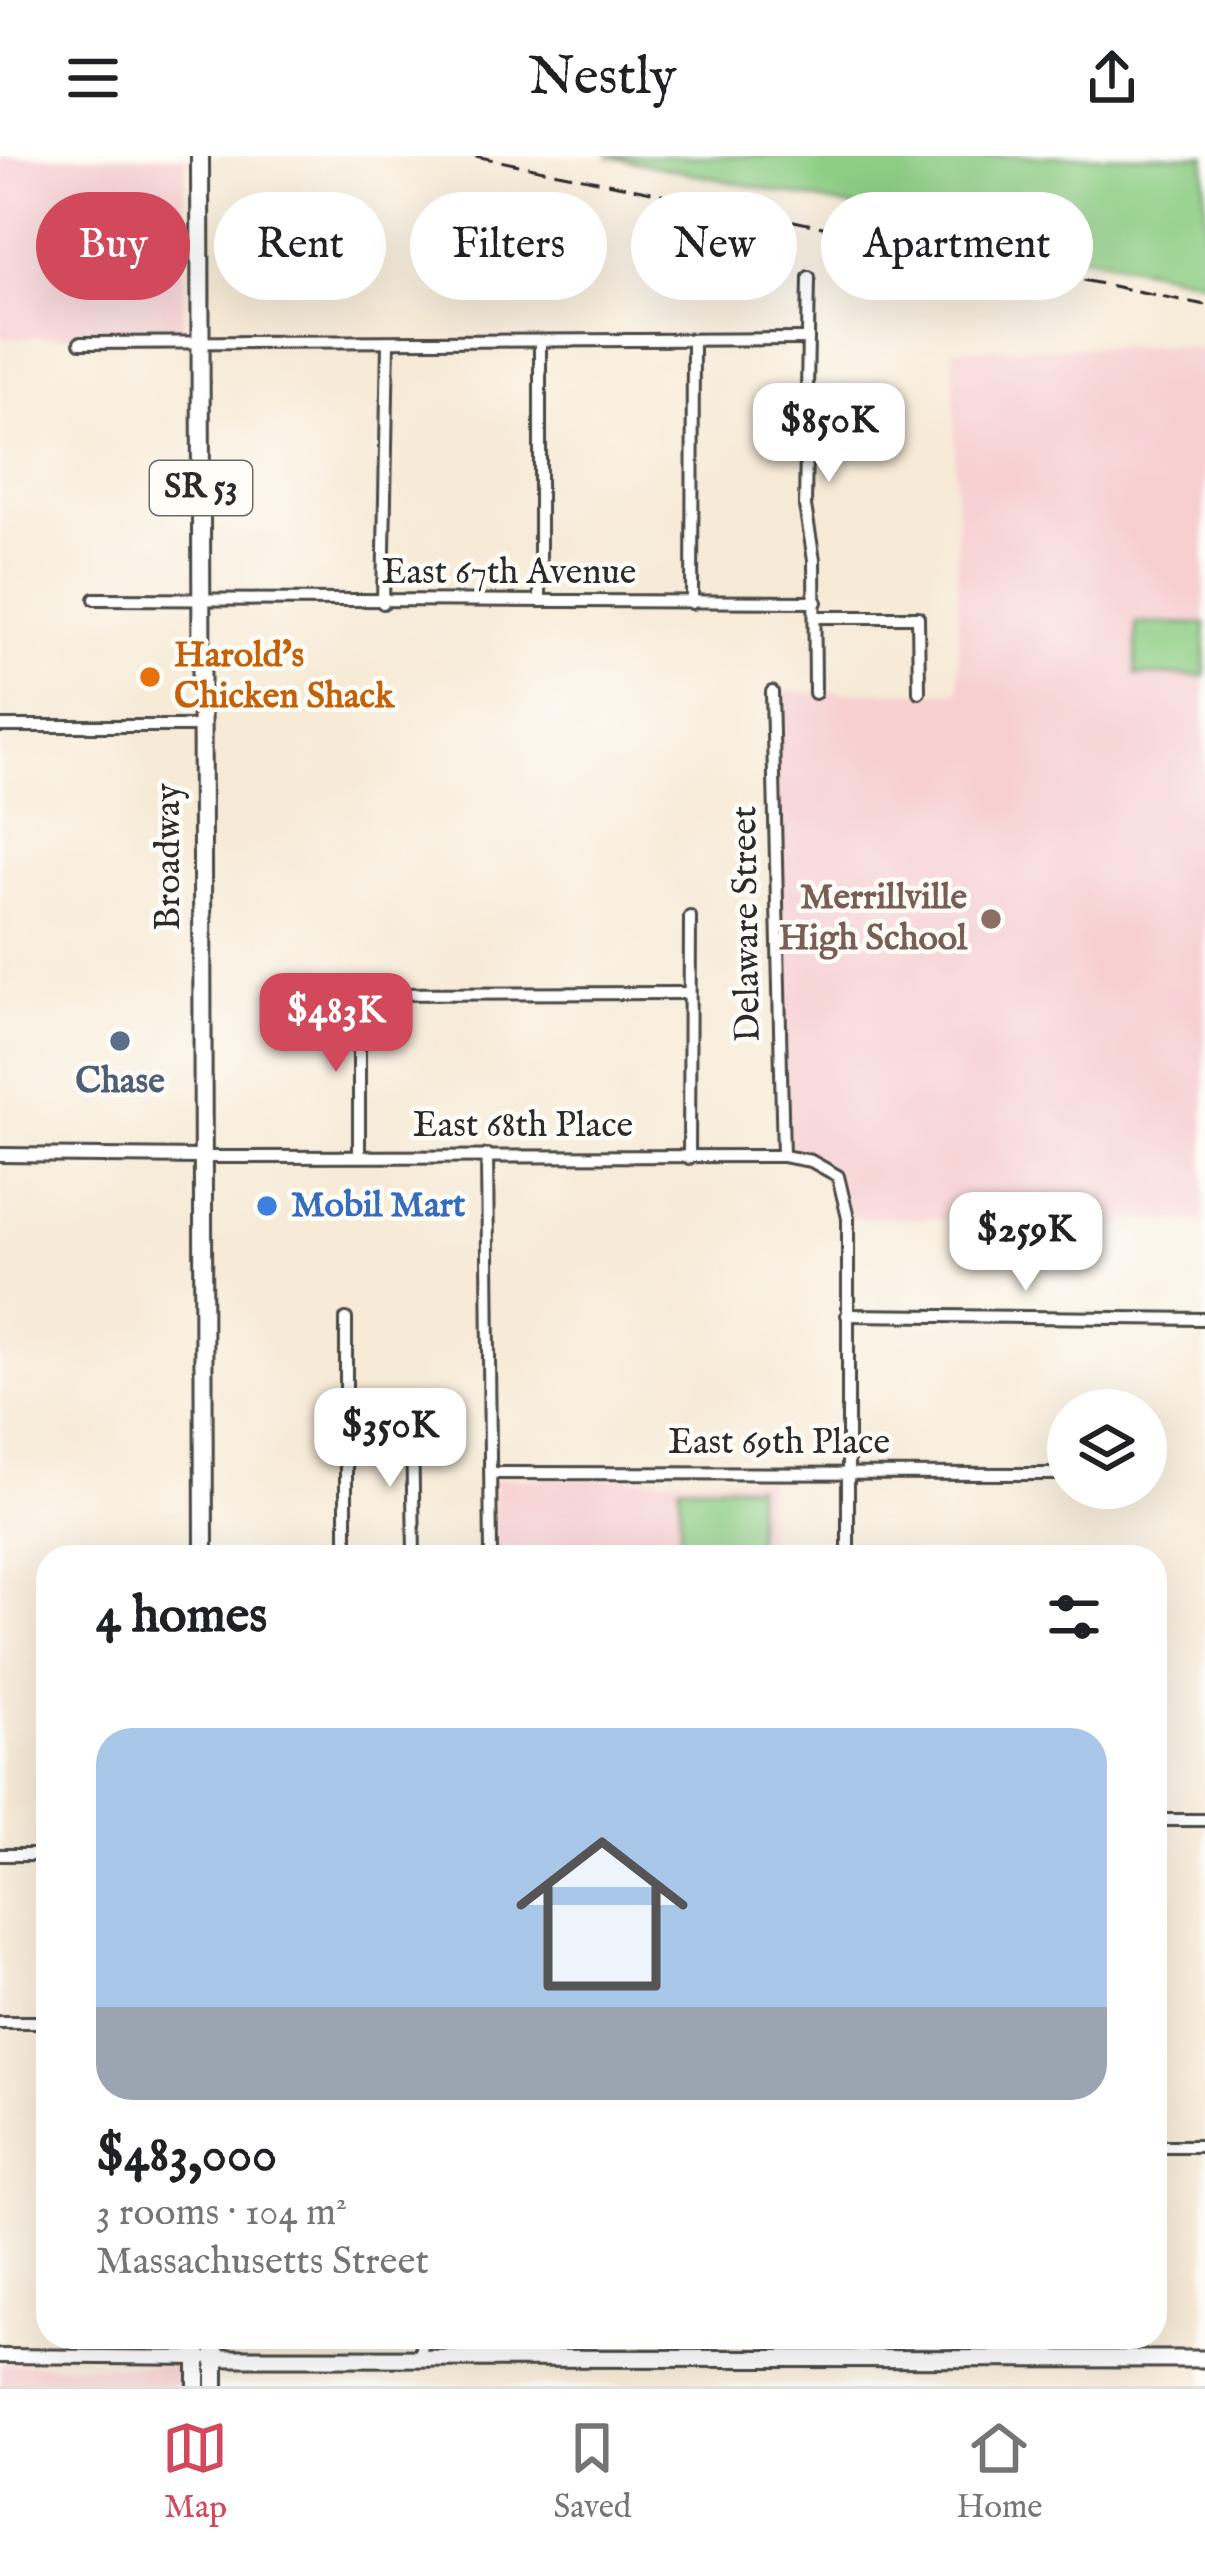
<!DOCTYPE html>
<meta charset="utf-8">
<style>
body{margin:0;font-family:"IM FELL English",serif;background:#f6f6f6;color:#202124;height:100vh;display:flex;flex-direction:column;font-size:45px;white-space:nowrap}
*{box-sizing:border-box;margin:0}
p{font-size:39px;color:#757577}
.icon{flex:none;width:66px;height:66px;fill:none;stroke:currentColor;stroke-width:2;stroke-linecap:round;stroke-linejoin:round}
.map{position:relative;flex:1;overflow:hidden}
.details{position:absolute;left:36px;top:1389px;width:1131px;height:804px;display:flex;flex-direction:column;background:#fff;border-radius:36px;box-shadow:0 12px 48px #0002}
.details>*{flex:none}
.banner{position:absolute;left:36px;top:36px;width:1134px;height:108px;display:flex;gap:24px}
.buttons{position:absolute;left:1047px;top:1233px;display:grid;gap:24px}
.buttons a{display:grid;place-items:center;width:120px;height:120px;border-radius:50%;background:#fff;box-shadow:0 12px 48px #0002;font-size:60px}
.price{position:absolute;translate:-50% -102px;padding:0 27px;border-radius:24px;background:#fff;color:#222;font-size:39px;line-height:78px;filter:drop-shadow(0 3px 6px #0008)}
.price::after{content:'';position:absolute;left:50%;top:72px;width:36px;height:27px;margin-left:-18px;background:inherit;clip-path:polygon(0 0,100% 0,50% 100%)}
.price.on{background:#d1495b;color:#fff}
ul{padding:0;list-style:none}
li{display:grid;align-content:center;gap:24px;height:636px;padding:0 60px}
li span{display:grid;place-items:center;height:372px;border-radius:36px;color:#555}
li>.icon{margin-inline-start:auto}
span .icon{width:216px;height:216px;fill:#fffc;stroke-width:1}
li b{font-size:51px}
h2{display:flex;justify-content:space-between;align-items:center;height:144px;padding:0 60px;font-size:51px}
.chip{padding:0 42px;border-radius:54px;background:#fff;box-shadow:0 12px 48px #0002;font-size:42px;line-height:108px}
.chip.on{background:#d1495b;color:#fff}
header{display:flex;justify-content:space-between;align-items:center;height:156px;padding:0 60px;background:#fff;font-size:54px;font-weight:600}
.tabs{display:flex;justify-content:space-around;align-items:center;height:168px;border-top:3px solid #e0e0e0;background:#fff;font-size:33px;color:#757577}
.tabs a{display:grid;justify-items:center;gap:6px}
.tabs .on{color:#d1495b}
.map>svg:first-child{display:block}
.built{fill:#f7cfd1}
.green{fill:#8dcd84;stroke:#5c7c58;stroke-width:3}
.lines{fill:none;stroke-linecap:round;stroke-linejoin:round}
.minor-casing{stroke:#4a4845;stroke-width:16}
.tertiary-casing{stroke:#4a4845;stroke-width:18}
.secondary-casing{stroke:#4a4845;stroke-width:21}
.primary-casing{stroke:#4a4845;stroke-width:22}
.minor{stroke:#fff;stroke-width:10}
.tertiary{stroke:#fff;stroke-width:12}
.secondary{stroke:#fff;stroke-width:15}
.primary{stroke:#fff;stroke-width:16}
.rail{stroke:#2b2b2b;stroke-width:3;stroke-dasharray:18 9;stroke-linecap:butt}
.food-dot{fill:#e8710a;stroke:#fdfcf7;stroke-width:4.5}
.education-dot{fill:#8d6e63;stroke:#fdfcf7;stroke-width:4.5}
.service-dot{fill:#5c6f8a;stroke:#fdfcf7;stroke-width:4.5}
.shop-dot{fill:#3f7fe0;stroke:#fdfcf7;stroke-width:4.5}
.labels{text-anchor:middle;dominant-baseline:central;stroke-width:9;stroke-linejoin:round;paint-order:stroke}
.shield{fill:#fdfcf7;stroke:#6a6a68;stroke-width:3}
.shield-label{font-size:33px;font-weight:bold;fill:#2b2b2b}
.street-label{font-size:36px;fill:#2b2b2b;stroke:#fdfcf7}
.food-label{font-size:36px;font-weight:bold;fill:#c56008;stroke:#fdfcf7;text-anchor:start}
.education-label{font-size:36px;font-weight:bold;fill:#785e54;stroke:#fdfcf7;text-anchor:end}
.service-label{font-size:36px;font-weight:bold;fill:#4e5e75;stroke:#fdfcf7}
.shop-label{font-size:36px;font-weight:bold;fill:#366cbe;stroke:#fdfcf7;text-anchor:start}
</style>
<header><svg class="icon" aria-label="menu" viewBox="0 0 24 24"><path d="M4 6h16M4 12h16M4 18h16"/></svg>Nestly<svg class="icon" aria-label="share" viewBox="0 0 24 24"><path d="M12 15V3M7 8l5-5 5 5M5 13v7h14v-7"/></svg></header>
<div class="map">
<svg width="1205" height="2230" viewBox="0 0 1205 2230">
<rect width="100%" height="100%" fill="#fdfcf7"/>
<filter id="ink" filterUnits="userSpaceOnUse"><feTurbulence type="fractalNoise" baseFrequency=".00833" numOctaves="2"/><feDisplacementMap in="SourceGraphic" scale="24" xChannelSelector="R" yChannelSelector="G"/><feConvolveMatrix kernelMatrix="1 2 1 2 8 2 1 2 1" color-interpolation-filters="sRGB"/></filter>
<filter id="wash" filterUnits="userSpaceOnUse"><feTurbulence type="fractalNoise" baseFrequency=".004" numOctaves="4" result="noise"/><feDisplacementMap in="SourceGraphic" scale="48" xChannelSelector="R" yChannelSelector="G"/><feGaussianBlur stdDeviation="2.7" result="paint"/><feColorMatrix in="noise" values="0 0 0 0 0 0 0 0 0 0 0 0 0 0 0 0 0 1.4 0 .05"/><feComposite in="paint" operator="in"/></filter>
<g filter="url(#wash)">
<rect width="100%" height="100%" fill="#f7ead6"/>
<g class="built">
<path d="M0,0h185l-2,177 -183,5z"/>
<path d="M1178,190l27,4v872l-357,-4 -10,-42 -56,-30 -10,-454h187l-6,-343z"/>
<path d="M494,1322h273l-1,79h-273z"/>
<path d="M0,2208l170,2 17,8 4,12h-191z"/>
</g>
<g class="green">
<path d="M607,0h598v125z"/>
<path d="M1136,467l69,1v52l-69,-1z"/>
<rect x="680" y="1329" width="76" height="72"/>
</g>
</g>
<g filter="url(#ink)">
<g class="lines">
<defs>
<g id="minor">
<path d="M809,121l-4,229 9,54 1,133"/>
<path d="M540,185v260"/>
<path d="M80,187l728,-4"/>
<path d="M95,443l721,3"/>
<path d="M383,447l5,-261"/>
<path d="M692,447l1,-263"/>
<path d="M816,461h102l1,75"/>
<path d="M772,536l11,464"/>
<path d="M0,570h202"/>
<path d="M487,999l4,402"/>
<path d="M359,1000v-162l329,-1"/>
<path d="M203,1001l580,-1 28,5 27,15 10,42v339"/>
<path d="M689,1002l1,-241"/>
<path d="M847,1159l358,4"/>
<path d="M412,1267l2,134"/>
<path d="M491,1317l577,1"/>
<path d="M346,1401v-238"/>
<path d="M1155,1664h50"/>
<path d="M0,1699h48"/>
<path d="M0,1866h48"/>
<path d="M1155,1990h50"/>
<path d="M421,2181v20"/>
<path d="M1050,2200l1,-19"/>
</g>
<g id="tertiary">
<path d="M0,999l203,2"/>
<path d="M0,2200l203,2"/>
</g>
<path id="secondary" d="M215,2202l990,1"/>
<g id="primary">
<path d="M200,0l4,1401"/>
<path d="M197,2181v49"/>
<path d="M215,2230v-49"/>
</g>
</defs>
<use href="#minor" class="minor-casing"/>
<use href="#tertiary" class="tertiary-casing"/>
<use href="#secondary" class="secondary-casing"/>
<use href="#primary" class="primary-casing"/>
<use href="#minor" class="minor"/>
<use href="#tertiary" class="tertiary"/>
<use href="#secondary" class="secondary"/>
<use href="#primary" class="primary"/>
<path class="rail" d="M475,0l730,149"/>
</g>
</g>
<circle class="food-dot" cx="150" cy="521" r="12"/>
<circle class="education-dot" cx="991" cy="763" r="12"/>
<circle class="service-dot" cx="120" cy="885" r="12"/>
<circle class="shop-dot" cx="267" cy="1050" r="12"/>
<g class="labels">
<rect class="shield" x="150" y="305" width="102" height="54" rx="9"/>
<g class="shield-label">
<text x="201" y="332">SR 53</text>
</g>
<g class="street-label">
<text x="509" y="417">East 67th Avenue</text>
<text transform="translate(169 701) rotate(-90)">Broadway</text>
<text transform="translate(747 768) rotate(-91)">Delaware Street</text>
<text x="523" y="970">East 68th Place</text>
<text x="779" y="1287">East 69th Place</text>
</g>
<g class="food-label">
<text x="174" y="500">Harold's<tspan x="174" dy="41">Chicken Shack</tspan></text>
</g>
<g class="education-label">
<text x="967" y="742">Merrillville<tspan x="967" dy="41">High School</tspan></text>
</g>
<g class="service-label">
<text x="120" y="926">Chase</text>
</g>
<g class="shop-label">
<text x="291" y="1050">Mobil Mart</text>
</g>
</g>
</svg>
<div class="buttons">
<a><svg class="icon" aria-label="layers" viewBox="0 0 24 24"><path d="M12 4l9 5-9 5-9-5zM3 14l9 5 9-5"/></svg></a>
</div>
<b class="price" style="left:829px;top:329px">$850K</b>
<b class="price on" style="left:336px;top:919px">$483K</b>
<b class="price" style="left:1026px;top:1138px">$259K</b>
<b class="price" style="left:390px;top:1334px">$350K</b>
<div class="banner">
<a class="chip on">Buy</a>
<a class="chip">Rent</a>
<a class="chip">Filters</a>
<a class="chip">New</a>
<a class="chip">Apartment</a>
</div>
<section class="details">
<h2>4 homes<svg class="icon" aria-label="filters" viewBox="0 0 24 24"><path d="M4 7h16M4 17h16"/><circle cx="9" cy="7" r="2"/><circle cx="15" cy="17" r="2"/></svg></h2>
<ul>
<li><span style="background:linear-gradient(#a9c7e8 75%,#9aa5b1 0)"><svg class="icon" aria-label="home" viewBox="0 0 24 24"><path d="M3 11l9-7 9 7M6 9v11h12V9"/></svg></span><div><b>$483,000</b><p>3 rooms · 104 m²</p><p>Massachusetts Street</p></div></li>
</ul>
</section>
</div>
<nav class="tabs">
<a class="on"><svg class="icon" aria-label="map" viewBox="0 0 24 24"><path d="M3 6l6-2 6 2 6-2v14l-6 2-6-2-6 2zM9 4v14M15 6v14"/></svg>Map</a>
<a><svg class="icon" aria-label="saved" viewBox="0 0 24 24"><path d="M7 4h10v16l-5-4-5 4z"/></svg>Saved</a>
<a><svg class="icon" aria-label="home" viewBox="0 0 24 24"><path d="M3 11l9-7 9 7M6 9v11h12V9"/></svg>Home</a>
</nav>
